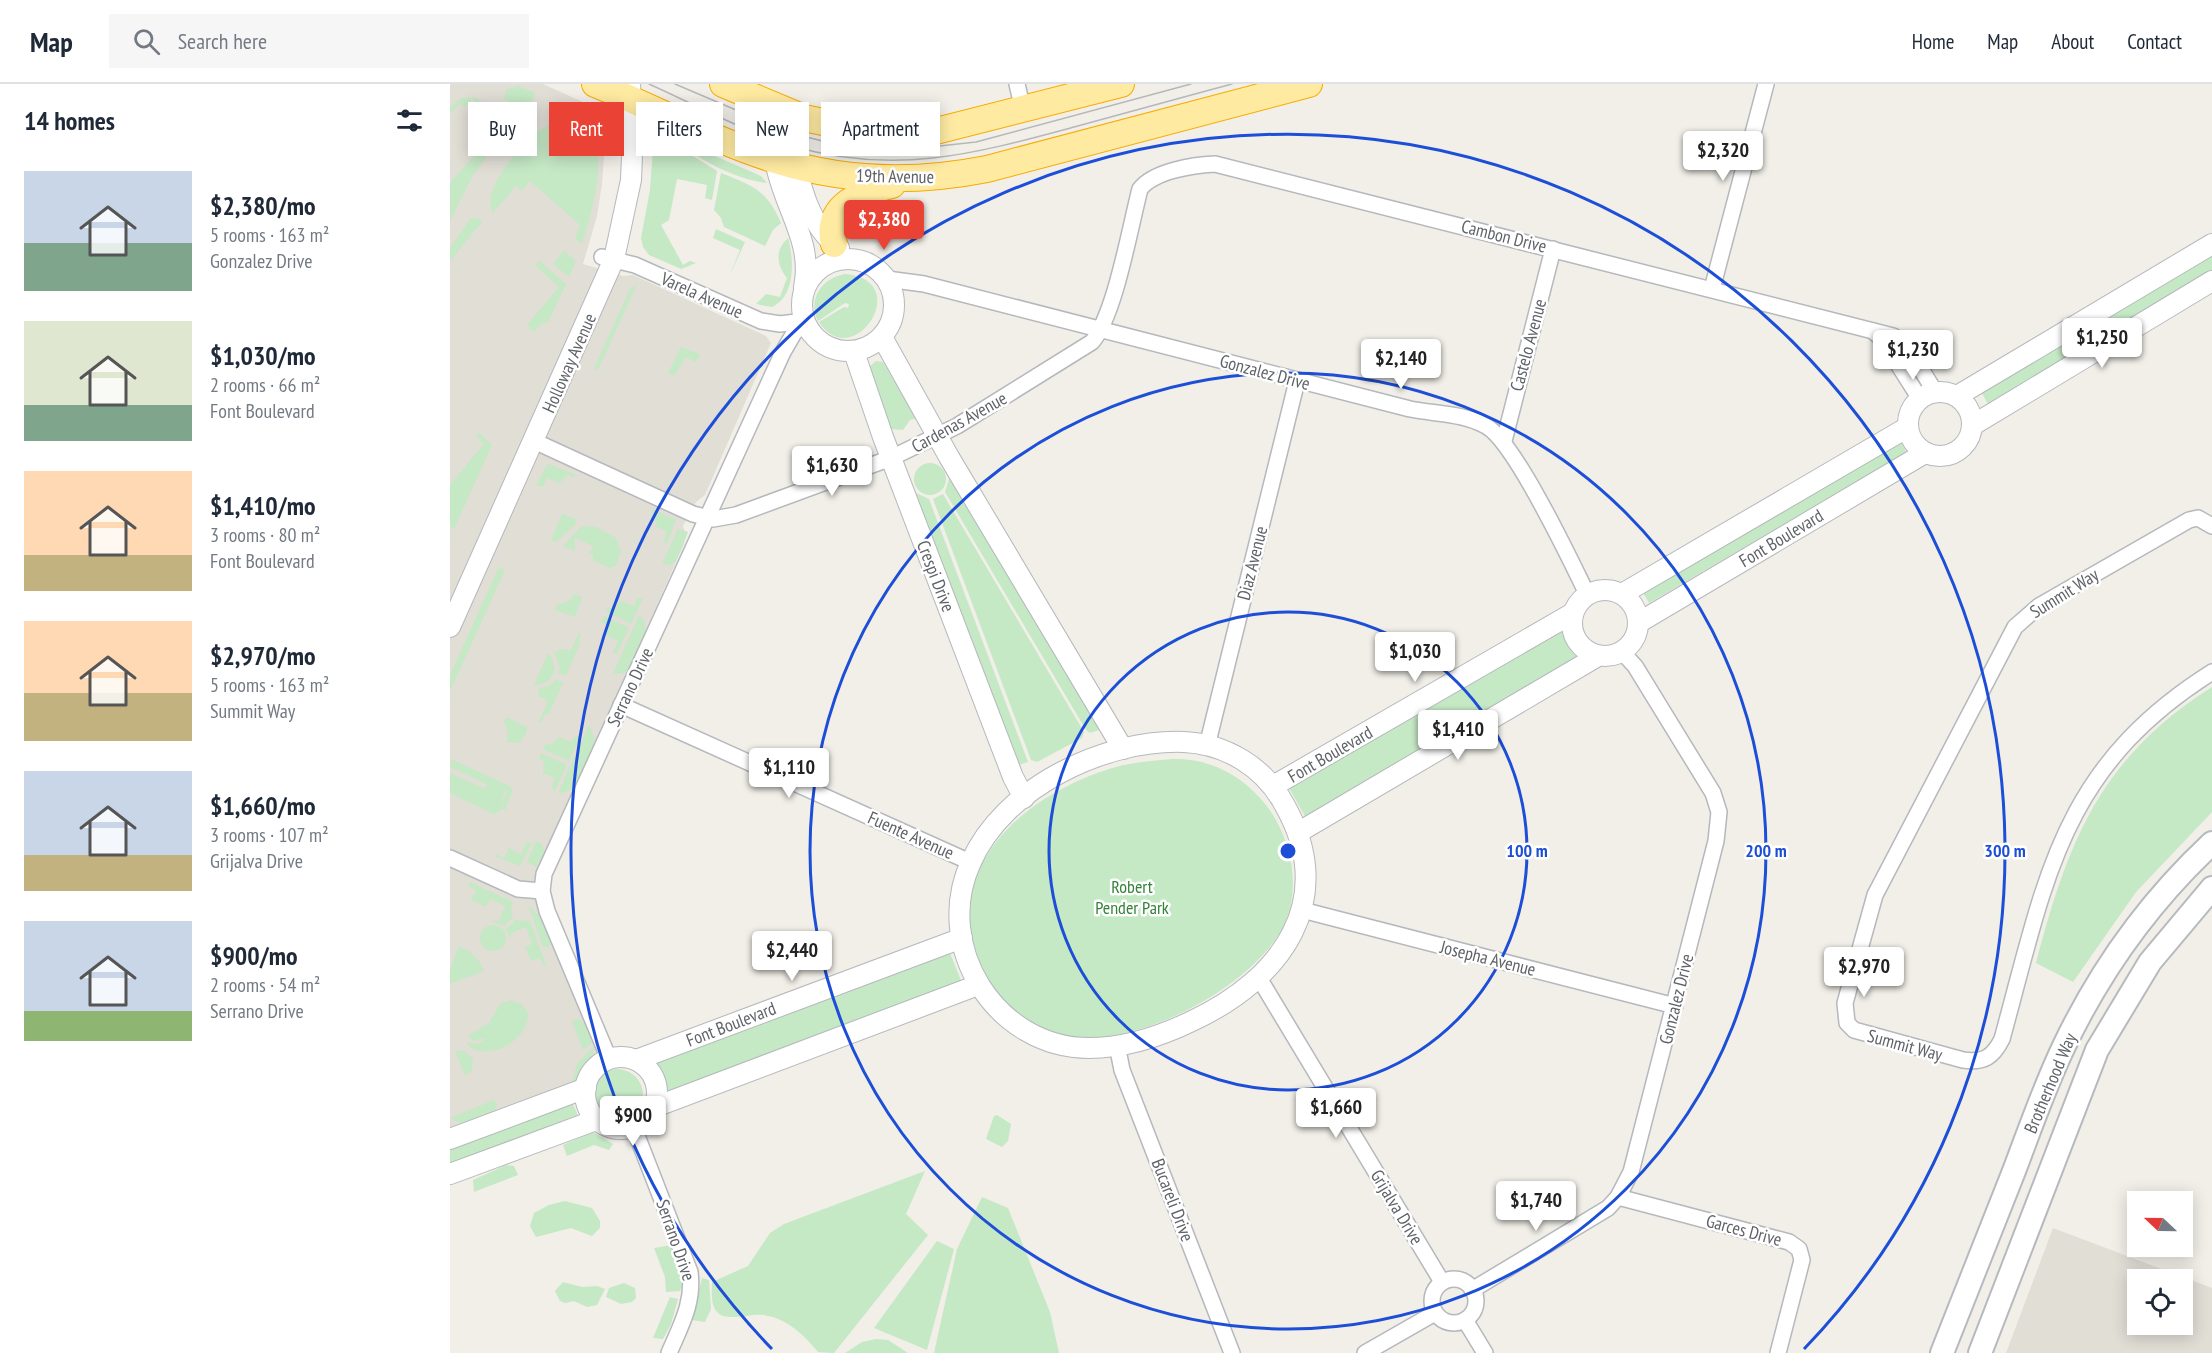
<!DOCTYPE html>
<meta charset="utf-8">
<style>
body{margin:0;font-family:"PT Sans Narrow",sans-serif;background:#f6f6f7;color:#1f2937;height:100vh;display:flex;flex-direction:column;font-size:22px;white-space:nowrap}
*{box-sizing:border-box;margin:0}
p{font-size:20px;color:#747a83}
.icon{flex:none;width:33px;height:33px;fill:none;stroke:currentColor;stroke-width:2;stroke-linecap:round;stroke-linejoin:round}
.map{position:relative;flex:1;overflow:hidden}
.sheet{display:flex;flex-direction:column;background:#fff;width:450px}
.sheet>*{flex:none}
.hud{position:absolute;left:18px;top:18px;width:570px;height:54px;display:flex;gap:12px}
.needle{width:39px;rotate:292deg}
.controls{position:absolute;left:1677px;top:1107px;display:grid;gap:12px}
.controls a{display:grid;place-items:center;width:66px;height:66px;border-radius:0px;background:#fff;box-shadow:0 3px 15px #0003;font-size:30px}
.price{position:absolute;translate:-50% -51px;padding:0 14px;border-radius:6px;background:#fff;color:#222;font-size:20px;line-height:39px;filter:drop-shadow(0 2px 3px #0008)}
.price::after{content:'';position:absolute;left:50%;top:36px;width:18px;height:14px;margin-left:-9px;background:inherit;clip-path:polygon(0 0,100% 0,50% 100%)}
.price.active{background:#ea4335;color:#fff}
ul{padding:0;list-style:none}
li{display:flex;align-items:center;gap:18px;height:150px;padding:0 24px}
li span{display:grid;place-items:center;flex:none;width:168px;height:120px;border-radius:0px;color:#555}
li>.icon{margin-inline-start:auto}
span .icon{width:72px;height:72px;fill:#fffc;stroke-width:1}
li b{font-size:26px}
h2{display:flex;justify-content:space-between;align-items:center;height:72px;padding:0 24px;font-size:26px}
.pill{padding:0 21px;border-radius:0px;background:#fff;box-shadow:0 3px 15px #0003;font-size:21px;line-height:54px}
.pill.active{background:#ea4335;color:#fff}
header{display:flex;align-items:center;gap:36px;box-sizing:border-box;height:84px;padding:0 30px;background:#fff;border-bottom:2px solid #e0e1e3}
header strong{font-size:28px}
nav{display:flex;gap:33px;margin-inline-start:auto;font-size:21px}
.search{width:420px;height:54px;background:#f6f6f7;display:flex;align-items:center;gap:15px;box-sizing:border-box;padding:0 21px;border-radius:0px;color:#747a83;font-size:22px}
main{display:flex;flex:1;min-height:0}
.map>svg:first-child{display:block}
.education{fill:#e1ded6;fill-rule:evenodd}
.green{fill:#c5e8c5}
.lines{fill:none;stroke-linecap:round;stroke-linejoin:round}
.minor-casing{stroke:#b5b8bc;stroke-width:18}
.tertiary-casing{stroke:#b5b8bc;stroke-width:22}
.secondary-casing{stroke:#b6babf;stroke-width:26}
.trunk-casing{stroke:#f9ab00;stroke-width:28}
.minor{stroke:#fff;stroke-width:15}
.tertiary{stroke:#fff;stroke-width:20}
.secondary{stroke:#fff;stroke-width:22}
.trunk{stroke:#feeaa1;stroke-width:26}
.tram{stroke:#b6b7b8;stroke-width:1.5}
.ring{fill:none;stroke:#1d4ed8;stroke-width:3}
.labels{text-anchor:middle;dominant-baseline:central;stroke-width:5;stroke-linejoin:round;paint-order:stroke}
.street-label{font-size:18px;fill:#5f6368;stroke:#fff}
.park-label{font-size:18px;fill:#348238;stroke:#fff}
.centre{fill:#1d4ed8;stroke:#fff;stroke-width:3}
.ring-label{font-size:18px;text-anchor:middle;font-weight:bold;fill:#1d4ed8;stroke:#fff;stroke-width:5;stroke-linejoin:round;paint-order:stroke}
</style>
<header>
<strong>Map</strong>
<div class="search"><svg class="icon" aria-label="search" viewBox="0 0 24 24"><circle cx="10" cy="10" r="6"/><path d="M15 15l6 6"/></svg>Search here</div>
<nav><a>Home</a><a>Map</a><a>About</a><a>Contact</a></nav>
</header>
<main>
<section class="sheet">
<h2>14 homes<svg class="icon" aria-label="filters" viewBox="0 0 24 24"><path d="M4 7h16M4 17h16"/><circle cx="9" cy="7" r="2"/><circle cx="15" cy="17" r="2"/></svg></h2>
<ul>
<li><span style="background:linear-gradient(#c9d6e8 60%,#7fa58c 0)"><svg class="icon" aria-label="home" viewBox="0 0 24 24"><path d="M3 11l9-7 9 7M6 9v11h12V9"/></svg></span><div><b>$2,380/mo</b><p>5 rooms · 163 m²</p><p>Gonzalez Drive</p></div></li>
<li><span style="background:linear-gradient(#dfe7d0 70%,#7fa58c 0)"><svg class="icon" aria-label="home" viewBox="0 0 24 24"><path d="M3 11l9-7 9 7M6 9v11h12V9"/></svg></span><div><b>$1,030/mo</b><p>2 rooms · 66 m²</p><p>Font Boulevard</p></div></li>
<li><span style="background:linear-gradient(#ffd9b3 70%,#c2b280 0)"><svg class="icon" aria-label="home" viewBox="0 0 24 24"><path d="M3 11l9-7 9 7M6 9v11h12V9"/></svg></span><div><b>$1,410/mo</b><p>3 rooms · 80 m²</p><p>Font Boulevard</p></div></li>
<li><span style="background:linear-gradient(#ffd9b3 60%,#c2b280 0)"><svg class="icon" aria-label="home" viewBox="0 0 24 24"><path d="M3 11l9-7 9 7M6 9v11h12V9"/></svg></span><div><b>$2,970/mo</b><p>5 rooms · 163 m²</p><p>Summit Way</p></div></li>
<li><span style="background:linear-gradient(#c9d6e8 70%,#c2b280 0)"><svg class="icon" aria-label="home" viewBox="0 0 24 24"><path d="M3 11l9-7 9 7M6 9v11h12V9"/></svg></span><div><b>$1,660/mo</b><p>3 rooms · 107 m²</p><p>Grijalva Drive</p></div></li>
<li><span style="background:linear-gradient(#c9d6e8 75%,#8fb573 0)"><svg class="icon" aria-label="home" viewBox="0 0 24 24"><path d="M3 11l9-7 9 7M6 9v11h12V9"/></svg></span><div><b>$900/mo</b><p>2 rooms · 54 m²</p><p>Serrano Drive</p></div></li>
</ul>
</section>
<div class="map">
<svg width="1762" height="1269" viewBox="0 0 1762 1269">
<rect width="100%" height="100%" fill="#f1efe8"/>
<g class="education">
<path d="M0,0h93l53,24 6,12 3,23 -3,41 -5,32 -14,48 40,12 10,-1 133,61 5,7 -66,152 -9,7 -13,24 3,9 -2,9 -138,310 -7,30 59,165 -23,38 -125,48z"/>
<path d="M1603,1144l159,60v65h-206zM1688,1196h44v44h-44z"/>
</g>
<g class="green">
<path d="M68,2l16,6 -1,14 -13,2 -16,-9 2,-9z"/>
<path d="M25,13l27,23 -2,3 -28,-24 -7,8 -5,-4 -10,11v-7l11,-9z"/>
<path d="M128,33l6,1c27,33 9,89 -2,126l-7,-6 5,-13 -50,-44 -8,10 -6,-5 -23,27c-14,-21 28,-70 45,-82 12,-7 27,-13 40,-14z"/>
<path d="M42,51l4,5 -1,4 -24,35 -21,42v-38z"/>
<path d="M212,55l5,4 1,-2 4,2 45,28 -5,29 -7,-2 2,-13 -30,-6 -8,41 -8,5 22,40 7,-4 6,2 -15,6 -32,-14 -6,-8 -2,-9 9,-48 3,-42z"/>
<path d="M226,55l85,37 6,7c-27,-2 -74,-25 -91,-44z"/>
<path d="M271,89c32,13 46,17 60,50l-8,7 -8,16 -41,-19 -3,-9 -7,-8z"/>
<path d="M21,134h7l4,4 -32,39v-13z"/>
<path d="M266,145l29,13 -16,35 11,-27 -27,-12z"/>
<path d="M338,154c6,21 8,58 -16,69l-16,-3 10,-10 14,3 7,-19c-11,-14 -12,-28 1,-40z"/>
<path d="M114,167l12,10 -7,16 -16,-13z"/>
<path d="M1762,169v19l-224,132 -8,-14z"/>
<path d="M89,177l27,23 -18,38 -8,3 -6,7 -7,-7 32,-38 -24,-22z"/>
<path d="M395,190c71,6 8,101 -26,48l25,-15 4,1 1,-4 -4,-1 -27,18c-11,-23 5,-43 27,-47z"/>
<path d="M187,200l-39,86 -4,-2 36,-79z"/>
<path d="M231,263l19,7 -4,8 -10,-5 -12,19 -6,-3z"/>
<path d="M426,277l7,1 31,53 1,4 -5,1 -7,10 -13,-1 -24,-59z"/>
<path d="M29,349l13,12 -38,84 -4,-3v-41l34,-41 -8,-8z"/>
<path d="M1449,355l7,13 -257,151 -7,-12z"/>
<circle cx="480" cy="395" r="16"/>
<path d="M98,380l27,10 -2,3 -5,-2 -8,8 -13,-5 -4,9 -7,-2z"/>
<path d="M500,392l148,250 1,4 -9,3 -4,-3 -141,-238z"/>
<path d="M464,408l15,7 99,263 -13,4z"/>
<path d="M493,410l141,238 -2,6 -45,24 -6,-2 -98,-261z"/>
<path d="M202,425l24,11 -9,24 -4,-2 4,-10 -12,-6 2,-4 -3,-2 2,-5 -5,-2z"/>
<path d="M112,430l14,5v5l-20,18 -5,-2z"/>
<path d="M132,442l14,1 20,11 5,13 -5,15 -7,2 -16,-8v-5l-4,-2 4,-7 -18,-8v13l-12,-5z"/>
<path d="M228,445l10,3 -12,29 -6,4 -8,-1z"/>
<path d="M49,483l6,3 -55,121v-16z"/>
<path d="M124,510l8,3 -7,20 -20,-7 2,-5 14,-5z"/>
<path d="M188,513l5,1 -12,26 -25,-12 2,-5 5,2 8,-8 13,5z"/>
<path d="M189,531c17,14 -4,42 -11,58l-15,1z"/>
<path d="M154,532l25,12 -12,26 -4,-2 5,-11 -13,-6 1,-11 -5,-2z"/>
<path d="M1114,543l17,29 -275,162 -17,-30z"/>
<path d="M129,549l2,1 -3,8 2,1 -14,33 -8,-3 2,-6 -6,-14 7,-4 10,1z"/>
<path d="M98,569c13,14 5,32 -14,32z"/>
<path d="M106,595l7,4 -15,32 -3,-1 -3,8 -3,-1 8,-17 -1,-5 -8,-3v-7l11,-3z"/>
<path d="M1762,603v125l-76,80 -63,90 -37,-19c32,-122 64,-205 176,-276z"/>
<path d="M56,633l21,10 -1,7 -7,9 -12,-1 1,-9 -4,-12z"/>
<path d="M139,641l7,17c-8,18 -14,52 -38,51z"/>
<path d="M125,652l5,1 -11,24 -26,-12 3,-6 5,2 8,-8 13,5z"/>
<path d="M91,669l26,12 -12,26 -4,-3 4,-10 -12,-5 1,-12 -5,-2z"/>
<path d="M1,675l60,28 1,5 -7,18 -5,-1 7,-18 -2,-1 -6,22 -6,2 -43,-21v-20l33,15 5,-3 -38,-18z"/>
<path d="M722,675c38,-1 70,16 94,46 25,32 36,82 18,120 -32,65 -160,131 -232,109 -29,-8 -55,-35 -70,-60 -5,-9 -7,-21 -11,-31 -3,-11 -1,-22 -1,-33 2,-73 81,-125 146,-143 18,-5 37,-6 56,-8z"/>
<path d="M86,757l6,3 3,7 -9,16 -9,-5z"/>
<path d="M77,758l5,1 -12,23 -26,-10 2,-2 8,4 5,-10 12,6z"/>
<path d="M20,798l43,20 -2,7 2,8 -9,9 -13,-6 8,1 6,-15 -15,-7 -4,8 -15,-7 5,-10 -8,-4z"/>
<path d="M78,821l16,15 8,21 -3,6h-6z"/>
<path d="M66,836l14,1 16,44 -2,1 -4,-8 -9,3 -6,-14 7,-3 -6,-17 -15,6v7l-5,-11z"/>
<circle cx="43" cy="854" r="13"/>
<path d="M9,862c11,5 21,13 25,25l-34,13v-15z"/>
<path d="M500,869l12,30 -298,113 -12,-31z"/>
<path d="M60,916l11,4 7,8c2,33 -50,52 -62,30l11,2 6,-3 1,-3 -10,3 -6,-5 21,-13 11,-19z"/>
<path d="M129,935l5,4 8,20 -9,7 -11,-29z"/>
<path d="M144,962c2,10 -15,34 -23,39l6,-21z"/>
<path d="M5,967h9l9,8 -1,11 -7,6z"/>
<circle cx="167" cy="1011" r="26"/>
<path d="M44,1016l3,4 -2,8 -31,13 -14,-7z"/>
<path d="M123,1020l6,14 -129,49v-17z"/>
<path d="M547,1031l14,9 -3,17 -6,6 -16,-8 8,-23z"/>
<path d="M143,1048l20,12 -4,6 -15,-5 -27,11 -4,-11z"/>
<path d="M56,1081l8,1 4,9 -44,17 -1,-12z"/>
<path d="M475,1087l-19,43 22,21 -94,118 -16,-1c-14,-17 -30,-33 -54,-37 -12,-2 -36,7 -46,-2 -8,-7 -6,-22 -6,-31l36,-16 22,-33 14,-9z"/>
<path d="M532,1113l26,11 42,104 9,41h-125l23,-104z"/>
<path d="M115,1117l27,7 8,13v7l-8,8 -21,-8 -35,9 -6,-11 4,-13 15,-8z"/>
<path d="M487,1157l17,8 -27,101 -53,-22z"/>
<path d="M222,1161l10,39 -2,7 -14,1 -1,-15 -11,-29z"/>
<path d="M252,1194l7,2 2,29 -6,13 -13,-2z"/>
<path d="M113,1198l19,5 15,-1 8,3 -8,16 -10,2 -13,-6 -9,2 -5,-2 -5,-10z"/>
<path d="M174,1199l11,5 1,10 -4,4 -11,2 -15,-7 3,-9z"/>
<path d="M220,1213l8,2 -7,25 -8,15 -10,-1z"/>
<path d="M426,1255l12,1 20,13h-63l17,-11z"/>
</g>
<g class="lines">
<defs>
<g id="minor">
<path d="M567,0l6,26"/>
<path d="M152,173l33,8 126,56 19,3 24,-3"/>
<path d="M437,195l37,5 486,125c25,5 53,4 76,17 28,15 85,135 101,168"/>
<path d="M1262,205l54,-205"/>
<path d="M1423,247l9,8 38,60"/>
<path d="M84,357l159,73 20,5 23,-4 155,-57 66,-32 135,-84c23,-27 38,-115 48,-153 14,-18 53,-24 75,-25l678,172 13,8 29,48"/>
<path d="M1054,357l49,-192"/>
<path d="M1762,442l-14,-8 -9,2 -150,86 -24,21 -140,268 -30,108 2,20 7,7 109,30c21,3 30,-3 39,-21 44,-160 58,-271 210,-367"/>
<path d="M171,621l349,157"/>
<path d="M757,662l90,-365"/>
<path d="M0,774l68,31 24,2"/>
<path d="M852,826l373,96"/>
<path d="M809,894l183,304"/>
<path d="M667,961l5,25 110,283"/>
<path d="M159,975l-62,-148 -5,-20 2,-17 239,-522 11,-19 10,-10"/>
<path d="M184,1044l56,144c4,31 -9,53 -21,81"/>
<path d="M1168,1113l171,45 10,7 3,11 -24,93"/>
<circle cx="1004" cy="1217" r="22"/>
<path d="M1022,1206l136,-82 10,-11 13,-25 85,-331 3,-29 -6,-19 -78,-127 -13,-14"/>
<path d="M1015,1236l20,33"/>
<path d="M915,1269l70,-40"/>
</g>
<g id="tertiary">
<path d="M333,27c14,45 15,106 56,137"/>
<path d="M325,76c7,45 39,81 29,127"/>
<circle cx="398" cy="221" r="46"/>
<path d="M432,253l67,120 174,292"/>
<path d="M404,268l29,85 130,340 11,21"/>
<circle cx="1490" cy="340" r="32"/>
<path d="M1507,312l255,-152"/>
<path d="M1523,341l239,-144"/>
<circle cx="1155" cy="539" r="33"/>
<path d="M1172,510l286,-167"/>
<path d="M1188,539l287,-170"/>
<path d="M0,543l164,-368 17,-79 2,-49 -3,-47"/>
<path d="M734,658c42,2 80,25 100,62 55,96 -2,175 -92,217 -31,15 -67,27 -103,27 -93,0 -157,-102 -118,-186 33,-75 134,-123 213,-120z"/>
<path d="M823,702l300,-173"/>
<path d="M849,748l299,-176"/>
<circle cx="171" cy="1009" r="36"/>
<path d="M186,976l326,-122"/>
<path d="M205,1023l323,-122"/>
<path d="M0,1055l136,-51"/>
<path d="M0,1090l146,-54"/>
</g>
<g id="secondary">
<path d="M1492,1269c24,-61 48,-121 72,-182 16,-42 31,-86 51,-127 36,-75 86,-144 147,-201"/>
<path d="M1530,1269l117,-303 53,-88 62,-74"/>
</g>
<g id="trunk">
<path d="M145,0c60,24 119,57 181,76 69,22 140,23 211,9l322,-85"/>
<path d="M273,0l81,34 52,11 26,3 54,-1 185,-47"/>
<path d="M384,160c-9,-40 27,-51 58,-59"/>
</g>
</defs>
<use href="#minor" class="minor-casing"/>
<use href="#tertiary" class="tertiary-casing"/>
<use href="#secondary" class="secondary-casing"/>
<use href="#trunk" class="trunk-casing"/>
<use href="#minor" class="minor"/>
<use href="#tertiary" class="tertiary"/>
<use href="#secondary" class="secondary"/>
<use href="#trunk" class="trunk"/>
<g class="tram">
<path d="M199,0c47,21 94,47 143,62 103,30 182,8 282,-19 52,-14 105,-29 158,-43"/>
<path d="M225,0l115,49 53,13 60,4 73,-8 215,-58"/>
</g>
</g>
<g class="ring">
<circle cx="838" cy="767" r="239"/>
<circle cx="838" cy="767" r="478"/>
<path d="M322 1265A717 717 0 1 1 1354 1265"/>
</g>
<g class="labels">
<g class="street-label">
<text transform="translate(445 92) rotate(1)">19th Avenue</text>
<text transform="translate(1054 152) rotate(14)">Cambon Drive</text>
<text transform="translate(252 211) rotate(24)">Varela Avenue</text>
<text transform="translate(1078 261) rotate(-75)">Castelo Avenue</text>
<text transform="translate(119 279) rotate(-66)">Holloway Avenue</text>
<text transform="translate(815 288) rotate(15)">Gonzalez Drive</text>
<text transform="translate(509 338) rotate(-29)">Cardenas Avenue</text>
<text transform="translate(1331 454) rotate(-31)">Font Boulevard</text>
<text transform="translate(802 479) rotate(-76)">Diaz Avenue</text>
<text transform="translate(486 492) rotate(69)">Crespi Drive</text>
<text transform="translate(1614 509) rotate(-32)">Summit Way</text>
<text transform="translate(180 603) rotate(-65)">Serrano Drive</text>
<text transform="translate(880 670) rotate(-30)">Font Boulevard</text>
<text transform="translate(461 751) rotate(24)">Fuente Avenue</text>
<text transform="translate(1038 874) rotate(14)">Josepha Avenue</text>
<text transform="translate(1226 915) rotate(-76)">Gonzalez Drive</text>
<text transform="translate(281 940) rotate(-21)">Font Boulevard</text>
<text transform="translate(1455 961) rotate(15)">Summit Way</text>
<text transform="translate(1600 999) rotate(-67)">Brotherhood Way</text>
<text transform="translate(723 1116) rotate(69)">Bucareli Drive</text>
<text transform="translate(947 1123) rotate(59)">Grijalva Drive</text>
<text transform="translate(1294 1146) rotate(15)">Garces Drive</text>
<text transform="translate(226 1156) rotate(71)">Serrano Drive</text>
</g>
<g class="park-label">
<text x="682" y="802">Robert<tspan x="682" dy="21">Pender Park</tspan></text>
</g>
</g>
<circle cx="838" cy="767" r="9" class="centre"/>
<g class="ring-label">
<text x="1077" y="773">100 m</text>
<text x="1316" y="773">200 m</text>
<text x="1555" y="773">300 m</text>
</g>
</svg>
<div class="controls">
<a><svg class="needle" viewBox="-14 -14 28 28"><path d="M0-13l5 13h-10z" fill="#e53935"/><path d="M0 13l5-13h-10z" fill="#747a83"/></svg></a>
<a><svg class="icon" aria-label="locate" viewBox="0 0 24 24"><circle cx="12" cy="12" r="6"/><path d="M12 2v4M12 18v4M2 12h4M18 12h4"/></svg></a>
</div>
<b class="price" style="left:1273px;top:98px">$2,320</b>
<b class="price active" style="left:434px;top:167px">$2,380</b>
<b class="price" style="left:1652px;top:285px">$1,250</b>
<b class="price" style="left:1463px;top:297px">$1,230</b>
<b class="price" style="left:951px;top:306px">$2,140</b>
<b class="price" style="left:382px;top:413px">$1,630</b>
<b class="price" style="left:965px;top:599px">$1,030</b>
<b class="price" style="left:1008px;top:677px">$1,410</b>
<b class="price" style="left:339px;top:715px">$1,110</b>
<b class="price" style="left:342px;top:898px">$2,440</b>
<b class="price" style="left:1414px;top:914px">$2,970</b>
<b class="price" style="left:886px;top:1055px">$1,660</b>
<b class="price" style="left:183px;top:1063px">$900</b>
<b class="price" style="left:1086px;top:1148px">$1,740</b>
<div class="hud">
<a class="pill">Buy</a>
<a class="pill active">Rent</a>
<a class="pill">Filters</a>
<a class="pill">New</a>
<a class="pill">Apartment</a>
</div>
</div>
</main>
